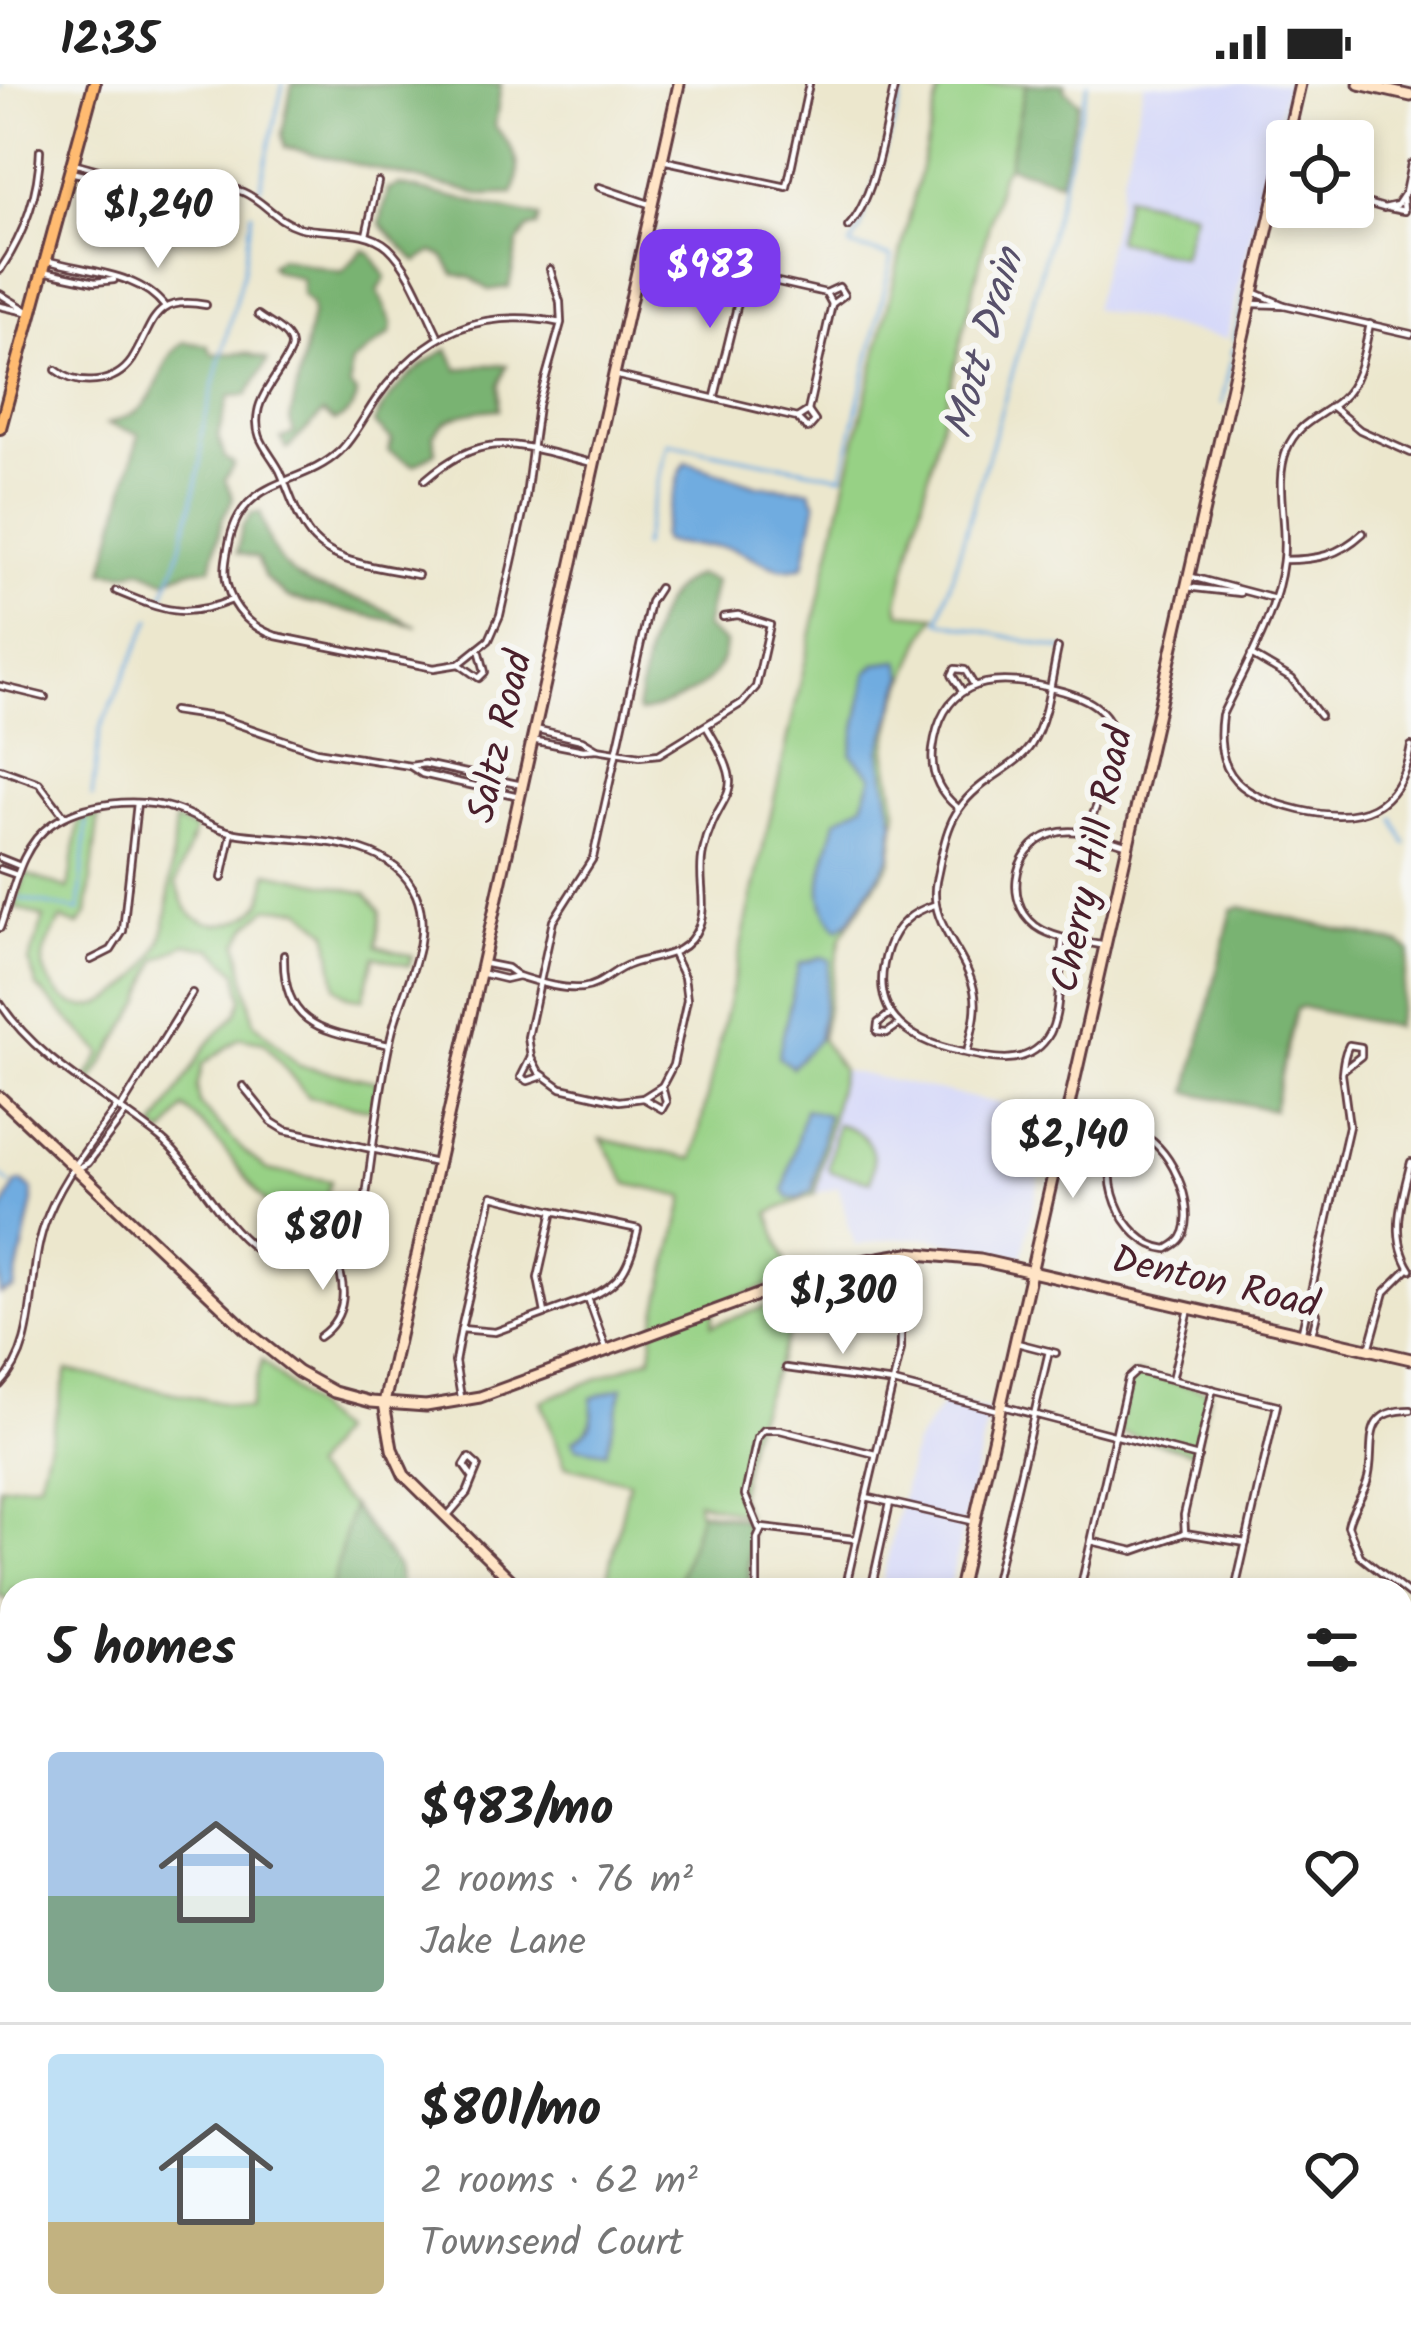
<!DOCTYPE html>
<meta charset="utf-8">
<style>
body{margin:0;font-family:Kalam,sans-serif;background:#f6f6f6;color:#222;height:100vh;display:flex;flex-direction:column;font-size:45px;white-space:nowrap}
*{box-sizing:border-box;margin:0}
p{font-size:39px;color:#767676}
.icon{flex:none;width:66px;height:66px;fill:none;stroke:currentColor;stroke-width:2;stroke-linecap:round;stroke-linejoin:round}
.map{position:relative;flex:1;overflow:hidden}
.sheet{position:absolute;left:0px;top:1494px;width:1413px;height:771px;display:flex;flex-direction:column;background:#fff;border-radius:36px 36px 0 0;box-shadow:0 6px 18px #0003}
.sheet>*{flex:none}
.fabs{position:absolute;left:1266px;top:36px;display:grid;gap:24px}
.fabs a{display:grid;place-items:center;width:108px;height:108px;border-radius:12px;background:#fff;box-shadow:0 6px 18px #0003;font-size:60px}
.price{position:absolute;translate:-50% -102px;padding:0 27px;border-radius:24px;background:#fff;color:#222;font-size:39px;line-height:78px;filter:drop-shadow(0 3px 6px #0008)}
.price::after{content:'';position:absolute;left:50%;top:72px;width:36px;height:27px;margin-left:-18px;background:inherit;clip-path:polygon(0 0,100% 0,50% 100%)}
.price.selected{background:#7c3aed;color:#fff}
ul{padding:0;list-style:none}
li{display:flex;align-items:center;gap:36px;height:300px;padding:0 48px}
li+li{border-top:3px solid #e0e0e0}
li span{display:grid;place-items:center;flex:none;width:336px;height:240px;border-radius:12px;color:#555}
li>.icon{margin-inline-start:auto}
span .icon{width:144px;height:144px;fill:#fffc;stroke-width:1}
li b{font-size:51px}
h2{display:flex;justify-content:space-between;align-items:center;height:144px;padding:0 48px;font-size:51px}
.status{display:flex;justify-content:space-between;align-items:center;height:84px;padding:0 60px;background:#fff;direction:ltr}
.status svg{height:33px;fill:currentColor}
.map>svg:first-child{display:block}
.built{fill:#d5d8f9}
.green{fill:#97d185;stroke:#707858;stroke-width:3}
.forest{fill:#79b372;stroke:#62694e;stroke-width:3}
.water{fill:#6face0;stroke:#5c6686;stroke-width:3}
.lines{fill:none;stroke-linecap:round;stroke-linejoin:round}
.stream{stroke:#6face0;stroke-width:3}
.river{stroke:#6face0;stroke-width:9}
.street-casing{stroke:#623d43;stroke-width:10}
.secondary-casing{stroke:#623d43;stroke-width:15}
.primary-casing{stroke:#623d43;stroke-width:16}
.street{stroke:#fff;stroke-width:4.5}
.secondary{stroke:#ffe4c6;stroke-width:9}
.primary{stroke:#ffbb71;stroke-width:10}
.labels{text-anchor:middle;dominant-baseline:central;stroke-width:12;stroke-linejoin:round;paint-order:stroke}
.street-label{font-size:39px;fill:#4a1f2b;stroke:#f6f6f2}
.water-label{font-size:42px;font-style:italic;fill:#57506a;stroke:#f6f6f2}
</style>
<div class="status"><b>12:35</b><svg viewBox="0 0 49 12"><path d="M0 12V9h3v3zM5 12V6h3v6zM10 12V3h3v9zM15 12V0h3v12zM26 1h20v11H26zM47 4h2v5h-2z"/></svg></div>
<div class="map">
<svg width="1411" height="2264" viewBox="0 0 1411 2264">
<rect width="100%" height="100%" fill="#f6f6f2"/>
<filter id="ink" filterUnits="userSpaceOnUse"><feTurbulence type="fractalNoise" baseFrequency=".00833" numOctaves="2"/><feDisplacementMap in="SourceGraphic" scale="24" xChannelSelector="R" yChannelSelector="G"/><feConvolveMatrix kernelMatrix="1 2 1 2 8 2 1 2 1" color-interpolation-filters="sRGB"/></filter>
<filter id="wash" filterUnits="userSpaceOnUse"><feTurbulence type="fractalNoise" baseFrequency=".004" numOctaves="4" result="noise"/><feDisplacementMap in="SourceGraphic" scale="48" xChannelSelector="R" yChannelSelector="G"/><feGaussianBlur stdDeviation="2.7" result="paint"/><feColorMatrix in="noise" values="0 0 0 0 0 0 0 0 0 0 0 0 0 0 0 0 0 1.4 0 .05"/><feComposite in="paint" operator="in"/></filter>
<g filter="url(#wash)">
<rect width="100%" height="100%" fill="#ece7cd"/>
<g class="built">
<path d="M1144,0h142l-59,255 -134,-30z"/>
<path d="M842,986l211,45 -31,142 -93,-19h-34l-40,8 -17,-59 -23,7z"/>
<path d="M945,1316l44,11 -40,179h-69l34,-144z"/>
</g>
<g class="green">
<path d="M941,0h85l-18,82 -7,9 -103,427 2,11 36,3 -14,23 -27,69 -9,42 11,60 -6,52 -50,75 -20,102 21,31 -27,124 -46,19 22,64 -77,29 -2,19 72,-24 7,27 -41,107 -12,61 8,19 -49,-14 1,9 47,9 5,10 1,61h-146l24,-108 -64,-16 -24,-65 110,-44 4,-37 30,-123 -57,-13 -27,-45 92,20 153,-678z"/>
<path d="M1126,112l68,16 -12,45 -66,-17z"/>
<path d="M99,731l-12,99 -9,12 -17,-7c-7,13 -18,28 -18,43 0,10 5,17 11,26 34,48 92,-8 106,-45 11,-29 11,-89 15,-122l20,9 -19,54c4,8 7,19 12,26 16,23 62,15 74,-9 3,-8 4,-20 6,-29l98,21 15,19 -4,34 35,10 -3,10 -34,-10 -12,43 -15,-3 -12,-9 -8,-55 -27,-23 -33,-1 -19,17 -11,18 16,79 46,44 78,16 -5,28 -65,-13 -44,-55 -24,-4 -37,26 -6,23 3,18 45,47 22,18 64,11 -11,34 -39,5c-34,-36 -59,-81 -97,-112l-20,27 -9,-7 51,-82 31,-33 5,-14 -5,-27 -24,-23 -27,-5 -29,16 -16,42 -50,81 -5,-3 16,-27 -65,-66 -8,-25 15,-44 -29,-11 11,-33 42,15 11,-68z"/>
<path d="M837,1040c32,7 41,27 34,57l-40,-9 -3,-4z"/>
<path d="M262,1276l75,72 -26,37 41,37 -21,84h-319v10l-12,-3v-111l39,-4 28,-112 182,39z"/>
<path d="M1139,1290l71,17 -15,62 -77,-21 13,-57z"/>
</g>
<g class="forest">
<path d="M292,0h209l-6,42c19,25 30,36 18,68l-30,1 -198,-48 -3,-13z"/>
<path d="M1026,0h39v6l14,12 -19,79 -52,-15z"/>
<path d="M399,101l141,32 -3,10 -9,1 -10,15 -9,44 -20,3 -18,-12 -17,-4 -10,-17 -12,-5 -15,10 -37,-38 8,-34z"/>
<path d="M363,166l7,3 16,24 -8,14 14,32 -1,10 -40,31 -1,23 7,7c-1,14 -10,22 -22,27l-12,-8 -36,36 -6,-10 13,-6 -4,-12 22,-106 -1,-11 -9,-9v-16l-28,-9 -4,-5 10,-7 62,14z"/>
<path d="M184,258l23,3 5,9 35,-1 21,7 -21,35 -18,1 -11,40 7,22 9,6 -9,16 8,18 -11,22 -11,48 -24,3 -22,9 -25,-11 -14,4 -22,-2 35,-137 -32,-10c11,-5 24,-7 34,-16 20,-18 20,-51 43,-66z"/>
<path d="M448,265l10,21 22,-5h27l-8,20v24c-25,2 -51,4 -66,26l3,17 -22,13 -26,-14 4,-11 -18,-17c16,-32 43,-57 74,-74z"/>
<path d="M260,428c5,15 8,31 17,44 28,42 71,33 108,54 11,6 23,12 32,16l-129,-28 -23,-20 -8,-20 -20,-5 5,-26 10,-14z"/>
<path d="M697,491l18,6 -10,47 20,15c-1,42 -51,61 -86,70l-2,-3c9,-44 11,-116 60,-135z"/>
<path d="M1241,823l160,37 9,7 -15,76 -94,-20 -5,2 -23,101 -85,-18 44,-183z"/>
<path d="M352,1422l45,61 4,23h-70z"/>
<path d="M700,1428l43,8 5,9 1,61h-73z"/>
</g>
<g class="water">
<path d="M686,378l71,23 53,5 6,14 -12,62c-30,10 -47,-11 -74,-18 -22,-5 -44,1 -67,-7l-2,-5 20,-66z"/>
<path d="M900,577l4,15 -24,75 14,72 -4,34 -41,64 -11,8c-32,-32 -11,-70 -2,-109l27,-16 9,-28 -21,-22 16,-81 9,-9z"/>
<path d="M821,873l9,3 -12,80 -26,27 -14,-10 21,-93z"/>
<path d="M805,1025l22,6 -15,75 -14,8h-9l-5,-8z"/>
<path d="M22,1098l10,8 1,11 -19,88 -14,5v-78l16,-33z"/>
<path d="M623,1303l-17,65 -30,-5 -3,-7c18,-8 23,-22 18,-42z"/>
</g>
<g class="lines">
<g class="stream">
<path d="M0,3l1,-3"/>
<path d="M260,104l23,-104"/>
<path d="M1234,256l56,-256"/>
<path d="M1232,271l2,-8"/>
<path d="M1222,318l9,-42"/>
<path d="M642,462l26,-103 174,33 50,-219 -42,-11 9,-14 43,-135 -3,-13"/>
<path d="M162,515l14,-35 14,-52 11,-49v-28l42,-164 9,-59"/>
<path d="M1066,566l-127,-29 91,-308 58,-229"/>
<path d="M92,713l8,-68 51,-110"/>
<path d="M1394,735l12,25"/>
<path d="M21,815l58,12 8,-90"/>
<path d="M0,1091l10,9"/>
<path d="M0,1879l12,3"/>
<path d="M385,2253h10"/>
<path d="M685,2264l6,-11"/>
<path d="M956,2264l18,-11"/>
</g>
<path class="river" d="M1258,2253l12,11"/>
</g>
</g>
<g filter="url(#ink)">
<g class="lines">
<defs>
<g id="street">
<path d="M662,76l125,27 22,-103"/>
<path d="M70,88l49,11 12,-4 -54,-15"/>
<path d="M131,95c36,8 78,-1 112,13 21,9 32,28 55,35 29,8 66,-1 90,20 23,21 37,63 51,90"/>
<path d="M599,103l50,17"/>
<path d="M1353,115l31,9 13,-3 8,-12 6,-29"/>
<path d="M1389,124l15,3 -1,-12"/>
<path d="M848,143c28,-29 37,-103 47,-143"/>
<path d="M366,151l12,-53"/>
<path d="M643,167l183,42 13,-6 5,8 -12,9"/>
<path d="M46,176c39,12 93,12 119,47"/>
<path d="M550,185l10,33 1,21 -23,82 -13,99 -25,111 -11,25 -30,24 -25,4 -158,-32c-24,-8 -43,-26 -49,-51 -4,-15 0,-31 3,-46 15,-64 71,-51 110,-88 15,-15 25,-36 37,-53 47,-66 104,-91 184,-75"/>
<path d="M0,186c25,-37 39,-76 40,-120"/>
<path d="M43,187l52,11 19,-2"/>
<path d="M1256,209l28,12"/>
<path d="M0,210l31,19"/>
<path d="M1252,220l32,1 127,29"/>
<path d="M0,222l31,7"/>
<path d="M258,231c10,8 32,17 33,31 1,13 -30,44 -33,66 -5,27 11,38 22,59 9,20 15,42 27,60 22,34 75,36 111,44"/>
<path d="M1370,240c-6,26 -9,58 -30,76 -21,18 -42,22 -53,49 -14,34 1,75 -4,111 -6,55 -37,105 -61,155 -9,64 22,81 78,95 60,14 99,1 111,-64"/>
<path d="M56,286c22,18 59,15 76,-10 23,-37 19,-65 74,-55"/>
<path d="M614,291l183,43 11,11 7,-8 -7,-10"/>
<path d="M715,312l30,-122"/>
<path d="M1331,322l29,24 51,23"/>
<path d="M797,334l11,-7 24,-107 -6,-11"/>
<path d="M425,396c62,-54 95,-34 167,-17"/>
<path d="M1283,476c34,0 55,-4 80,-27"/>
<path d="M1188,492l87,23"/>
<path d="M1186,503l54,6"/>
<path d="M659,504l-9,14 -57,256 -40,63 -25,116 3,20 8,15 22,16 58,13 24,-3 19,-12 11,-21 14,-65 -3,-23 -11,-23"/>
<path d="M116,507c46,19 67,29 116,9"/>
<path d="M1251,571l41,24 28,37"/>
<path d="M459,580l20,14 6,-6 -5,-19"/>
<path d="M0,602l45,11"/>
<path d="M962,607l-10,-16 3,-6 10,1 9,15"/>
<path d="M173,627l47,7 96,33 94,15 14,-2 98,21"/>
<path d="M532,656l51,10 14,-1 -15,-9 -47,-11"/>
<path d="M597,665l43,7 19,-2 83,-51 14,-16 14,-62 -32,-10 -15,2"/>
<path d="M410,682l12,8 97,22"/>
<path d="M0,685l39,14 25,33"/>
<path d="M957,723c-18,-15 -27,-33 -24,-57 8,-66 52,-77 109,-64 33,8 73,17 73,59 0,29 -22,61 -28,89"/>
<path d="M0,774l20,8"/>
<path d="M0,785l17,6"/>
<path d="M222,794l10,-46"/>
<path d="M934,821c-23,7 -38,20 -46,43 -21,64 17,92 73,104 30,7 65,16 86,-14 16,-22 11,-72 16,-100"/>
<path d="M0,844c13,-35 19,-82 52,-104 33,-22 85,-27 123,-15 21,7 39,20 60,24 55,10 155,-2 181,62 19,45 -16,98 -25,142 -13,56 -18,115 -27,172 -6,21 -18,39 -39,48 -81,34 -116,-80 -165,-119 -53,-43 -121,-75 -160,-135"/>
<path d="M1106,862c-20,-4 -45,-6 -64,-16 -39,-21 -32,-83 10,-96 24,-8 51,4 74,10"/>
<path d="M284,871c-2,77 47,76 105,90"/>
<path d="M91,876l20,-10 12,-19 14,-128"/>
<path d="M480,889l25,6 13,-3 -11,-8 -25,-5"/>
<path d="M518,892c20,6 43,14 64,12 20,-2 30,-18 49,-24 27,-9 55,-6 68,-38 9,-23 -2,-49 4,-74 16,-69 50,-49 3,-126"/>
<path d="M891,929l-13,10 -1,9 10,1 10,-7"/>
<path d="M967,969c4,-20 12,-42 7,-63 -9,-40 -46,-66 -38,-109 10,-46 12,-73 53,-101 15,-11 32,-20 42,-35 17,-27 20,-67 27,-97"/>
<path d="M531,973l-10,20 7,4 15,-5"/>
<path d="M243,1002l29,36 13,8 151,33"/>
<path d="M643,1014l19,11 4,-7 -4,-16"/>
<path d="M120,1026l72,-117"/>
<path d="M1135,1049c33,5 64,75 47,104 -3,6 -10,9 -15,12 -45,-5 -76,-79 -42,-113z"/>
<path d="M1118,1059l-49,-25c19,-8 43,4 56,18"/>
<path d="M1411,1078c-9,37 -22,74 0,108"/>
<path d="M75,1086l13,-7 37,-49"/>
<path d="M553,1127l85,18c-8,36 -16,55 -50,69"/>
<path d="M1310,1216l7,14 -5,20"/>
<path d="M461,1245l31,-133 61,15 -15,67 7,35"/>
<path d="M1301,1251l48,-209 -7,-52c1,-10 2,-20 7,-29l12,2v9l-18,14"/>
<path d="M319,1253c30,-21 28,-53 14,-84"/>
<path d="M1017,1259l39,10"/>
<path d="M1370,1262l15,-54 24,-24"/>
<path d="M786,1284l108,15 107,28"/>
<path d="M1172,1295l17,-70"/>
<path d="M0,1301c40,-42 26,-106 44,-159 14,-43 46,-81 72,-118"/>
<path d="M461,1313l-6,-35 6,-33 34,3 93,-34 19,53"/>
<path d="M1002,1322l196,51"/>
<path d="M1411,1326c-55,0 -33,40 -44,72 -5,16 -16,27 -19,44l12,30 51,40"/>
<path d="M866,1413l35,-148v-17l-23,-71"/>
<path d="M449,1430l18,-21 11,-27 -9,-8 -5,8 8,11"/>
<path d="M760,1447l-15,-36 12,-57 7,-8h16l95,24"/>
<path d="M1185,1449l-1,-18 29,-126"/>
<path d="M1091,1457l43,10 51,-18 61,10"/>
<path d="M757,1506v-51l5,-11 92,11"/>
<path d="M845,1506l21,-93 109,25"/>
<path d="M871,1506l19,-87"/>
<path d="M993,1506l56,-239"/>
<path d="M1080,1506l48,-211 9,-8 140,34 -42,185"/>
<path d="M1401,1594l10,2"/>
<path d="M0,1638l12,2"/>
<path d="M0,1730l12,-29"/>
<path d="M1401,1766l10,-14"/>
<path d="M1401,1846l10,-1"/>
<path d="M1401,1964l10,2"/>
<path d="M0,1994l12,-15"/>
<path d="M1401,2030l10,3"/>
<path d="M1401,2138l10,-42"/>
<path d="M1401,2212l10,3"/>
<path d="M567,2253l48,11"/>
<path d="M830,2253l28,5 6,-4"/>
<path d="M863,2253l6,7 23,4"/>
<path d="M635,2264l3,-11"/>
<path d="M925,2264l3,-11"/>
<path d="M1083,2264h3"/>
</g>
<g id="secondary">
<path d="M1359,0l52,12"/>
<path d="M1287,57l13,-57"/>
<path d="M0,1013l253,239 45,36 36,20 37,10 55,4 54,-9 359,-132 69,-12 72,7 431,99"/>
<path d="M521,1506l-117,-115 -12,-26 -8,-46 295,-1319"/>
<path d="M959,1506l328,-1447"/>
<path d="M0,2177l12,2"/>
<path d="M334,2253l47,11"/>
<path d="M1320,2253l18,11"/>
<path d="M785,2264l3,-11"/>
</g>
<path id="primary" d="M0,344l94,-344"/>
</defs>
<use href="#street" class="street-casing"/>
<use href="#secondary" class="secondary-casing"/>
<use href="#primary" class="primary-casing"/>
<use href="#street" class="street"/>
<use href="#secondary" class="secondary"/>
<use href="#primary" class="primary"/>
</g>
</g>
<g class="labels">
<g class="street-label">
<text transform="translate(502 653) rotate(-77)">Saltz Road</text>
<text transform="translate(1094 776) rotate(-78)">Cherry Hill Road</text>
<text transform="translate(1215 1200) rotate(13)">Denton Road</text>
</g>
<g class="water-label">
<text transform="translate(985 260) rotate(-74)">Mott Drain</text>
</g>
</g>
</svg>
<div class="fabs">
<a><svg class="icon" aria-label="locate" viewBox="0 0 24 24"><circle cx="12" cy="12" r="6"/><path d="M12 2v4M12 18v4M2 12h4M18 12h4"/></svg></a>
</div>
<b class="price" style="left:158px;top:187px">$1,240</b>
<b class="price selected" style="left:710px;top:247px">$983</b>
<b class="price" style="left:1073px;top:1117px">$2,140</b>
<b class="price" style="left:323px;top:1209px">$801</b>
<b class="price" style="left:843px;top:1273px">$1,300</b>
<section class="sheet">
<h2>5 homes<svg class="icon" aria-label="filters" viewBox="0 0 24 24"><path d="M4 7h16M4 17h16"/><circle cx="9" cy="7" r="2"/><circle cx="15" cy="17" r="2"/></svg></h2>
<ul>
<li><span style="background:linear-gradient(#a9c7e8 60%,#7fa58c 0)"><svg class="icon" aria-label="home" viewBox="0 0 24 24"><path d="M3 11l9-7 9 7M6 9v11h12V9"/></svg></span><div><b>$983/mo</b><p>2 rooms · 76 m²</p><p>Jake Lane</p></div><svg class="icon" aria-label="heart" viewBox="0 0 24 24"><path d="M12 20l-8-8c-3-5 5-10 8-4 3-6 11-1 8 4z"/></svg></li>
<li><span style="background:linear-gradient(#bfe0f5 70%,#c2b280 0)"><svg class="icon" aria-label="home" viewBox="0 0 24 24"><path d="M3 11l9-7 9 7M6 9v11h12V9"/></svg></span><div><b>$801/mo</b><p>2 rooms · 62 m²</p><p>Townsend Court</p></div><svg class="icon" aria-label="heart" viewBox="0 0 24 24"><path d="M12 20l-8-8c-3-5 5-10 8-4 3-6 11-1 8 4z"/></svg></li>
</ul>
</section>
</div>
